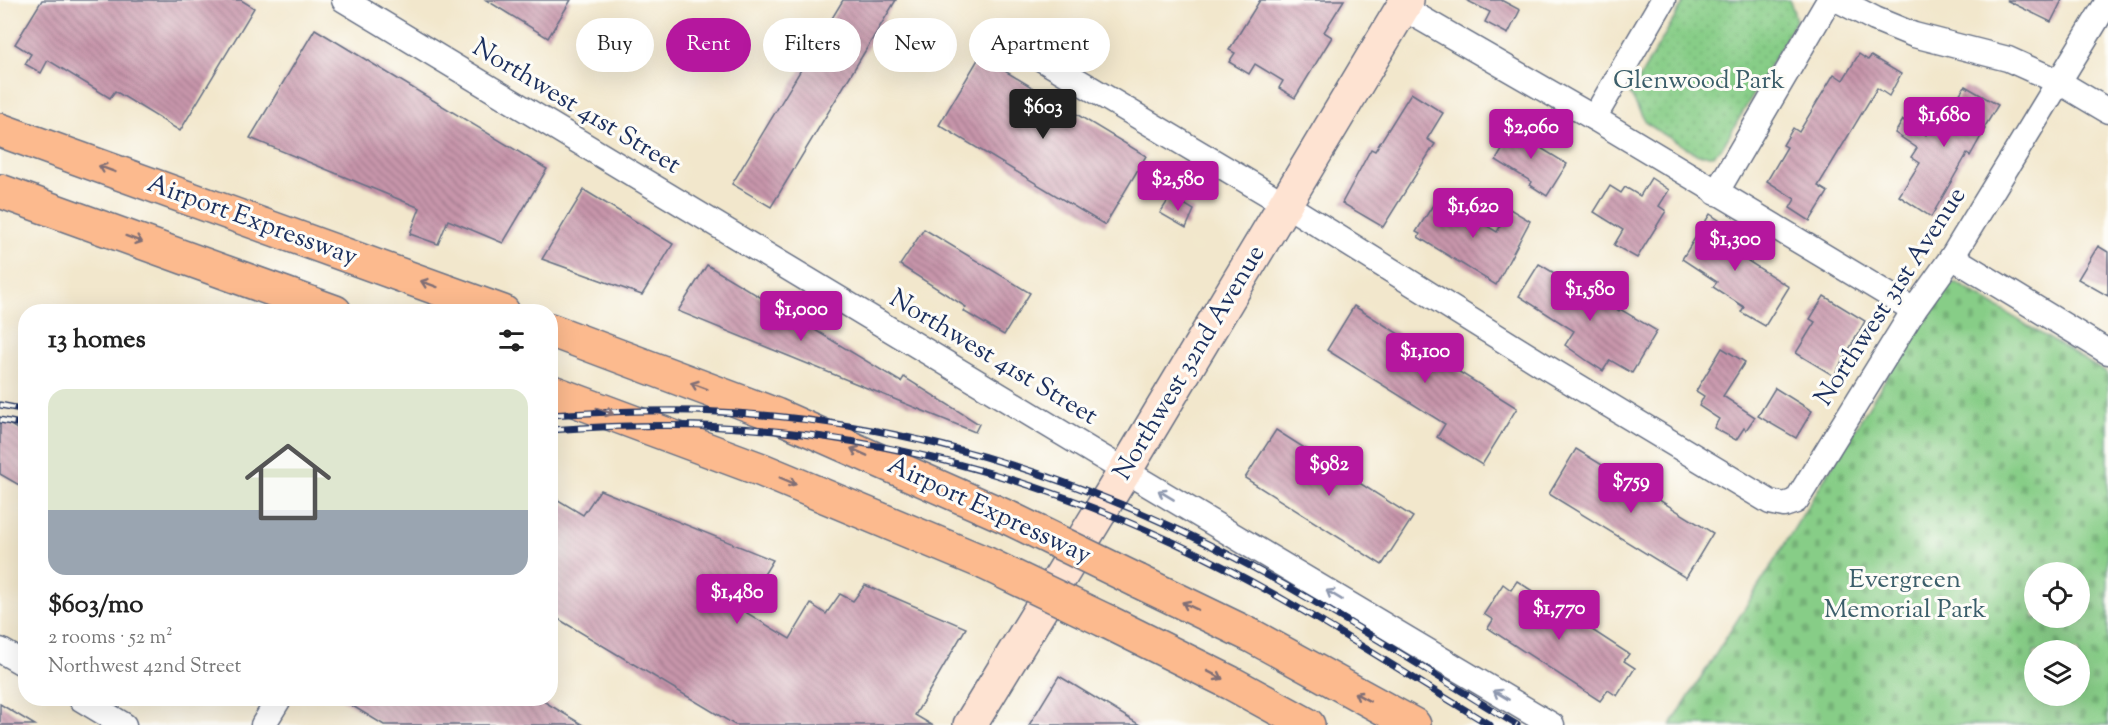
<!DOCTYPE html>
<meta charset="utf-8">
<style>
body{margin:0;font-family:"Sorts Mill Goudy",serif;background:#f2f2f2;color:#222;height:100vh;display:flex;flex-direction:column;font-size:22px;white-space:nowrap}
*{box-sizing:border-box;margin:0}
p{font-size:20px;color:#767676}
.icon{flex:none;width:33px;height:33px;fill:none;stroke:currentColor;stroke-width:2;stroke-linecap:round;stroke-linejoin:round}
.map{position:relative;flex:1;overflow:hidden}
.panel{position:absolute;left:18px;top:304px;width:540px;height:402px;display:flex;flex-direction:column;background:#fff;border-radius:24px;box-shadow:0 6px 24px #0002}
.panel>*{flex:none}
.top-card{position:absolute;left:576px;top:18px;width:570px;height:54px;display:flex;gap:12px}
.tools{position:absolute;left:2024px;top:562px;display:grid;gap:12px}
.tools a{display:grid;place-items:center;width:66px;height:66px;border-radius:50%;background:#fff;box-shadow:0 6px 24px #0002;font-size:30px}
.price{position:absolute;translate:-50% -51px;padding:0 14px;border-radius:6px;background:#b5179e;color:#fff;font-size:20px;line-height:39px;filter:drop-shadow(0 2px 3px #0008)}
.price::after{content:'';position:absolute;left:50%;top:36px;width:18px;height:14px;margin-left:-9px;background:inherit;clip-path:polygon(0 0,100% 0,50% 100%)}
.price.current{background:#222;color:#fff}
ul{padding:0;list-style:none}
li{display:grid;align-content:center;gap:12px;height:318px;padding:0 30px}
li+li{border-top:2px solid #e0e0e0}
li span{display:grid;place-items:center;height:186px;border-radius:18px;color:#555}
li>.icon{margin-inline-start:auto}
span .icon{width:108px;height:108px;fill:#fffc;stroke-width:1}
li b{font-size:26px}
h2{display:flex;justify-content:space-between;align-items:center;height:72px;padding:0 30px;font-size:26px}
.tag{padding:0 21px;border-radius:27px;background:#fff;box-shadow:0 6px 24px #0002;font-size:21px;line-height:54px}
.tag.current{background:#b5179e;color:#fff}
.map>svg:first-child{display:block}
.cemetery{fill:url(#cemetery-stones);stroke:#517e72;stroke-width:1.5;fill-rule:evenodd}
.park{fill:url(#park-dots);stroke:#517e72;stroke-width:1.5}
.building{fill:url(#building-back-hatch)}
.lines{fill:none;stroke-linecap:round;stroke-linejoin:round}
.street-casing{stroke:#666f84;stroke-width:27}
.secondary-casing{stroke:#666f84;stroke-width:36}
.highway-casing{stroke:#666f84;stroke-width:36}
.street{stroke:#fff;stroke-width:24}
.secondary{stroke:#fee3d2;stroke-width:33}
.highway{stroke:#fcba8e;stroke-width:33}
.rail-casing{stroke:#1b2f5e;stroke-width:7}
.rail{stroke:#fdfcf7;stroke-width:4.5;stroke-dasharray:14;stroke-linecap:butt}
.highway-bridge-casing{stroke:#666f84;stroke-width:36;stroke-linecap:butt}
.highway-bridge{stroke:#fcba8e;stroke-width:33}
.oneway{stroke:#806e74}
.oneway2{stroke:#8d97ae}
.labels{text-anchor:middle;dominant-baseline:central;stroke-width:6;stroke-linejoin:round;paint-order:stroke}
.park-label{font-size:26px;fill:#3b5e6a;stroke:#fdfcf7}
.street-label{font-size:26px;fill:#1b2f5e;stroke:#fdfcf7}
</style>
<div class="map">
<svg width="2108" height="725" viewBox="0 0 2108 725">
<defs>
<pattern id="cemetery-stones" width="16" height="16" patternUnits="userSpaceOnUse" patternTransform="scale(1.5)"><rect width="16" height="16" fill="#87cd87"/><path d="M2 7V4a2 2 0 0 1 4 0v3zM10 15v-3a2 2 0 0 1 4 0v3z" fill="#74b077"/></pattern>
<pattern id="park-dots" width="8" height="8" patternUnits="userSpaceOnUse" patternTransform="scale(1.5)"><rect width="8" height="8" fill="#87cd87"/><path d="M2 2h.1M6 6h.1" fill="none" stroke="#74b077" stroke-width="1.8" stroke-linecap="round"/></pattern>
<pattern id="building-back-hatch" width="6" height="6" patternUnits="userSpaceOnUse" patternTransform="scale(1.5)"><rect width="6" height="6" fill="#c795aa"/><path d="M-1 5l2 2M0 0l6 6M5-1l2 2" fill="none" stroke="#a17a8e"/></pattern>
</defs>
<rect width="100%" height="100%" fill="#fdfcf7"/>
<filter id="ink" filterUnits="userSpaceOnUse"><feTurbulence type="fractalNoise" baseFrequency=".0167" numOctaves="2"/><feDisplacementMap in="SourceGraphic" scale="12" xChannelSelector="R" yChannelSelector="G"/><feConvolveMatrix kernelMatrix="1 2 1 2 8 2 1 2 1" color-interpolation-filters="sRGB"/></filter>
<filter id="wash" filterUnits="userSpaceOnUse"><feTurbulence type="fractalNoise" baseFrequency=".008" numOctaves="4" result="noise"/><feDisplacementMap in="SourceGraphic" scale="24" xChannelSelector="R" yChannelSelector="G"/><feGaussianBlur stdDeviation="1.35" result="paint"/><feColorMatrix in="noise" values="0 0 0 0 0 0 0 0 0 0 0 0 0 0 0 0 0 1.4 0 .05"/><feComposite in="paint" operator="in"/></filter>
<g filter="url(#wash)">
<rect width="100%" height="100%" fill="#f2e7cc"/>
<path class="cemetery" d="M1957,283l151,91v351h-437l99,-157 171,-280 6,-4zM2034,573h45v45h-45zM2034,651h45v45h-45z"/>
<path class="park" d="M1685,0h104l4,9 3,12 -74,127 -9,7h-15l-38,-23 -14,-9 -16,-29z"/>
<g id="blocks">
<g class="building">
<path d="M42,0h199l13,8 -74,123 -65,-40 -5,7 -62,-38 -7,13 -16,-9 6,-10 -16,-10z"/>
<path d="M486,0h85l-23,38z"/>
<path d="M843,0h53l-125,207 -39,-23z"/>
<path d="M1260,0h84l-20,32 8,5 -37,61 -16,-10 4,-7 -28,-17 -6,10 -20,-12 6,-9 -6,-3z"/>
<path d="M1466,0h35l19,10 -12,24 -23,-12 5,-10z"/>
<path d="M2006,0h56l-11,22z"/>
<path d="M315,29l232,140 -44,74 -55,-23 -10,24 -28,-10 10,-26 -170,-70z"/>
<path d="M1859,54l9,6 3,-4 30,18 -12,22 -12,-8 -59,98 10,6 -18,29 -20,-13 5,-9 -28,-18 20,-34 -4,-2 10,-17 6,4 35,-58 9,6z"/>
<path d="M980,56l166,100 -41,69 -166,-100z"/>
<path d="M1965,86l33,19 -14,23 1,1 -15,27 -3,-2 -36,63 -32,-21 21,-33 -9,-6 6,-9 -22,-15 8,-13 23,15 10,-17 5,3 6,-10 1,1z"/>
<path d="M1411,93l32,20 -16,26 8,5 -52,83 -41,-24 29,-54 4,2z"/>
<path d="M1521,124l20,12 -5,9 31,19 -20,32 -17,-11 2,-3 -36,-22 17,-28 3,1z"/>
<path d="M1651,178l18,12 -10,16 7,5 -29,47 -23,-13 9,-15 -29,-18 16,-26 11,7 4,-6 15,9z"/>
<path d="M584,190l89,54 -31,51 -100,-36z"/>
<path d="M1171,196l23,14 -8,18 -26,-15z"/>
<path d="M1438,197l59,35 13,-23 20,12 -34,64 -78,-48 2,-3 -4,-2z"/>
<path d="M1710,214l13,9 -2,3 16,9 -8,14 60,38 -24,39 -24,-14 3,-5 -31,-20 4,-5 -35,-23z"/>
<path d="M924,229l106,64 -26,42 -41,-24 3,-4 -66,-42z"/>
<path d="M2098,246l10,6v44l-30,-17z"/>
<path d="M1539,264l47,28 1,-1 32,20 1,-2 37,22 -25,42 -22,-13 -7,11 -14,-9 -24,-17 9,-14 -55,-35z"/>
<path d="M707,265l194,117 3,-5 75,47 -4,8 -297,-121z"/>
<path d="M1824,296l41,25 -31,55 -38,-23 19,-31 -5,-3z"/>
<path d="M1354,306l163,102 -35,57 -45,-28 8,-13 -118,-74z"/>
<path d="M1722,348l23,14 -22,34 32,21 -9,13 -2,-2 -8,12 -22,-12 5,-9 -20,-13 5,-10 -8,-5z"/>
<path d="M1775,388l37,23 -16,27 -38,-22z"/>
<path d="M0,419l26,15v55l-26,-15z"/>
<path d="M1276,430l137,87 -31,48 -137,-87z"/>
<path d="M1576,449l137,84 -27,45 -137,-84z"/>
<path d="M600,490l173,70 -31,50 48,29 21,-35 15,10 14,-20 13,7 12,-16 101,43 -51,87 17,10h-197l-185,-111v-119l33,20z"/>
<path d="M1517,581l112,73 -5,7 11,7 -18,28 -9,-6 -8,11 -112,-73 5,-8 -9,-6 19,-30 8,6z"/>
<path d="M1059,676l81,49h-111z"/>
<path d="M341,699h199l43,26h-199z"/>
<path d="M0,704l35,21h-35z"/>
</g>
</g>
</g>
<g filter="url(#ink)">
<use href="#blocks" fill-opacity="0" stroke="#666f84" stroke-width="1.5"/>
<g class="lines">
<defs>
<g id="street">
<path d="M344,0l751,453 457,272"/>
<path d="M1838,0l37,19 39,16 94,24 51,23 49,29"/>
<path d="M1403,8l191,110 320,192"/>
<path d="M1018,45l267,159 261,163 224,135 14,3 12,-4 118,-191 38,-53 156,-256"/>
<path d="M1594,118l69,-118"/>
<path d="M1716,193l113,-193"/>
<path d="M1952,257l156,95"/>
<path d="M0,650l26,15"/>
<path d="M81,699l43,26"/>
<path d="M263,725l16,-26"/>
</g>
<path id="secondary" d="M970,725l155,-254 282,-471"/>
<g id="highway">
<path d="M0,130l503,182"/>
<path d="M0,191l335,121"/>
<path d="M550,330l226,85 233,103"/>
<path d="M550,391l212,79 223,93"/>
<path d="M1138,581l114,55 162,89"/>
<path d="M1106,621l125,62 77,42"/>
</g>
</defs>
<use href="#street" class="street-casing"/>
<use href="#secondary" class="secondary-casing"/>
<use href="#highway" class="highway-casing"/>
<use href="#street" class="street"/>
<use href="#secondary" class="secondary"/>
<use href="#highway" class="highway"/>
<defs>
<g id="rail">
<path d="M0,405l26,5"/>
<path d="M550,415c49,-3 98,-5 146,-4 167,5 332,48 483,119 117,55 227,128 338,195"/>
<path d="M0,420l26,5"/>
<path d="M550,430c58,-4 115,-6 172,-3 157,8 312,50 453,116 110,51 212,120 315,182"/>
</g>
</defs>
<use href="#rail" class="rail-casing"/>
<use href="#rail" class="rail"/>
<defs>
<g id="highway-bridge">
<path d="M1009,518l129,63"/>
<path d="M985,563l121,58"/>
</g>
</defs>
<use href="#highway-bridge" class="highway-bridge-casing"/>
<use href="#highway-bridge" class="highway-bridge"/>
</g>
<defs><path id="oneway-shaft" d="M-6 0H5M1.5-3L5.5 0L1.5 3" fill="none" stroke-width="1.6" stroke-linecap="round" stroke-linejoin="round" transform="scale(1.5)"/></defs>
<g class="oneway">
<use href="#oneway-shaft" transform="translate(107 169) rotate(-160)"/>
<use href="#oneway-shaft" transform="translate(134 239) rotate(20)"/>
<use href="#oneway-shaft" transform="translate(429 284) rotate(-160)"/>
<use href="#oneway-shaft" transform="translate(699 386) rotate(-159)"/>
<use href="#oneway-shaft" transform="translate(605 411) rotate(20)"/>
<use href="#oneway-shaft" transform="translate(859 452) rotate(-156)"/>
<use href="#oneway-shaft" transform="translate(788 481) rotate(23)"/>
<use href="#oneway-shaft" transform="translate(1190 606) rotate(-154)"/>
<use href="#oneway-shaft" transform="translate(1215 675) rotate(27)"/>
<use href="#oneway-shaft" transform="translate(1362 697) rotate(-151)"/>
</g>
<g class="oneway2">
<use href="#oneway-shaft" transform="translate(1166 495) rotate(-149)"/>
<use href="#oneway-shaft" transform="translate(1334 595) rotate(-149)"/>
<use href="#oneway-shaft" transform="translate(1501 695) rotate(-149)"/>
</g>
</g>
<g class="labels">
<g class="park-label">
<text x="1699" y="81">Glenwood Park</text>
<text x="1905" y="580">Evergreen<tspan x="1905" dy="30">Memorial Park</tspan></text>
</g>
<g class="street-label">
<text transform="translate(576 107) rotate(31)">Northwest 41st Street</text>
<text transform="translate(252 221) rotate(20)">Airport Expressway</text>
<text transform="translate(1891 297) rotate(-57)">Northwest 31st Avenue</text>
<text transform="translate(993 358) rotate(31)">Northwest 41st Street</text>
<text transform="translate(1190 363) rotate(-59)">Northwest 32nd Avenue</text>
<text transform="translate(989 511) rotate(25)">Airport Expressway</text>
</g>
</g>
</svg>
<div class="tools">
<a><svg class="icon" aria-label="locate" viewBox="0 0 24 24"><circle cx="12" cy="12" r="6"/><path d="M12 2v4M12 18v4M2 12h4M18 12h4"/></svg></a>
<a><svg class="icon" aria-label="layers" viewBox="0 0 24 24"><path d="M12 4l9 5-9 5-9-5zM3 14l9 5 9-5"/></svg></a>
</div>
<b class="price current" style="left:1043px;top:140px">$603</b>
<b class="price" style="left:1944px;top:148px">$1,680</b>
<b class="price" style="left:1531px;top:160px">$2,060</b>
<b class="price" style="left:1178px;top:212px">$2,580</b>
<b class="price" style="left:1473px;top:239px">$1,620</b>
<b class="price" style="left:1735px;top:272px">$1,300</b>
<b class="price" style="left:1590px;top:322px">$1,580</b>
<b class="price" style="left:801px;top:342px">$1,000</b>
<b class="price" style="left:1425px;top:384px">$1,100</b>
<b class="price" style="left:1329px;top:497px">$982</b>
<b class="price" style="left:1631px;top:514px">$759</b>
<b class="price" style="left:737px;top:625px">$1,480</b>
<b class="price" style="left:1559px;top:641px">$1,770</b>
<div class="top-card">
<a class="tag">Buy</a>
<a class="tag current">Rent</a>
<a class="tag">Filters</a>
<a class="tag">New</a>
<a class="tag">Apartment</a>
</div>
<section class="panel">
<h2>13 homes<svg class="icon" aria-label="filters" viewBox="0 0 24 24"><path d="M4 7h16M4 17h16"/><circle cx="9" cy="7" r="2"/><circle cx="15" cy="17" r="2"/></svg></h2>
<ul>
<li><span style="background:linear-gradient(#dfe7d0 65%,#9aa5b1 0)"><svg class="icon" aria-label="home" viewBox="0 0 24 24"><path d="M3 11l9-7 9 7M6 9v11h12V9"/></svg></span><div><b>$603/mo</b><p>2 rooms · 52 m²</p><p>Northwest 42nd Street</p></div></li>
</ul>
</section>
</div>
